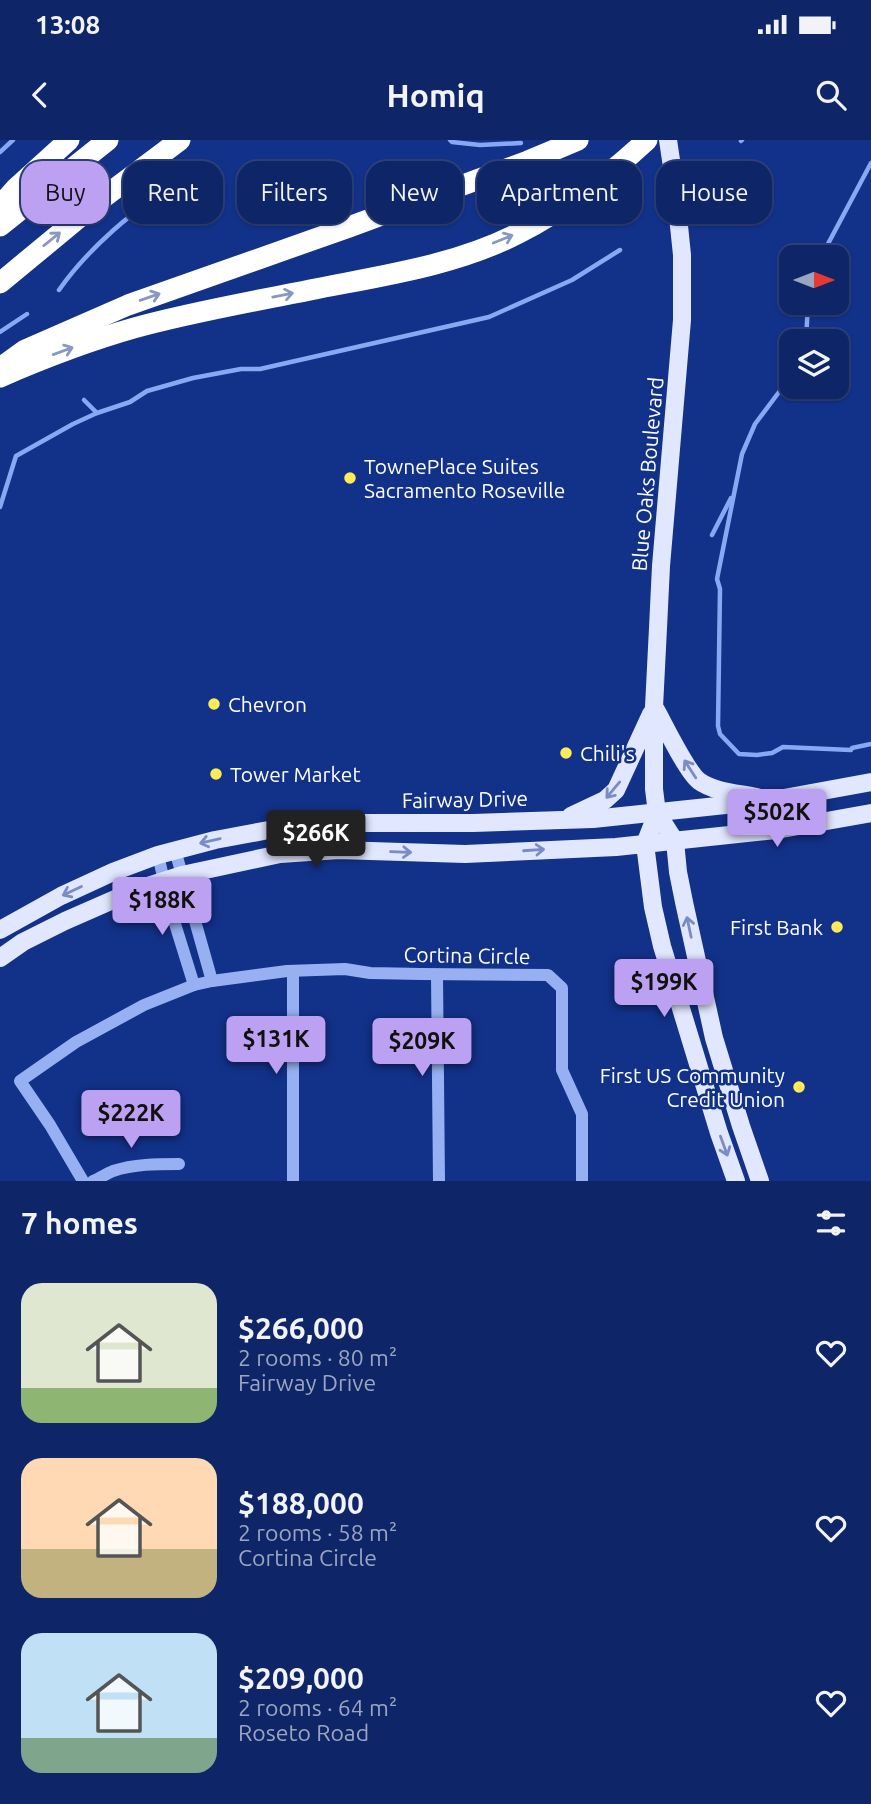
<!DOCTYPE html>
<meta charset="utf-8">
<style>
body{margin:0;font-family:Ubuntu,sans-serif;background:#172d6d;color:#f1f3f6;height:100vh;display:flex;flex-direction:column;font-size:26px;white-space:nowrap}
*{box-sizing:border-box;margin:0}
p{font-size:23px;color:#9ba5c0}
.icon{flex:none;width:38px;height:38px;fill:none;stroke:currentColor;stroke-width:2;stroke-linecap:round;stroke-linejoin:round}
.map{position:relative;height:1041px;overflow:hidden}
.panel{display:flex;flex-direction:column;background:#0e2567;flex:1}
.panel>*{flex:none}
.guide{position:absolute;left:21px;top:21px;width:830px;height:63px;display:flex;gap:14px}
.needle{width:46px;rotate:90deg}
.buttons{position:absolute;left:779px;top:105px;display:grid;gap:14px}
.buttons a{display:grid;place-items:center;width:70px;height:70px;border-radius:14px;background:#0e2567;box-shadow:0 2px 5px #0004,0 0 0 2px #2e427b;font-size:35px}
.price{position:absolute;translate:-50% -60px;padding:0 16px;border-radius:7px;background:#bca0f2;color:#111;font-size:23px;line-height:46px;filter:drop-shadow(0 2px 4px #0008)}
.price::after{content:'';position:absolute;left:50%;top:42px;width:21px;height:16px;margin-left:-10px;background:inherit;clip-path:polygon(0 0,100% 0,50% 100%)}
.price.selected{background:#222;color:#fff}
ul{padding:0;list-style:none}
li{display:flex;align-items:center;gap:21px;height:175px;padding:0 21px}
li span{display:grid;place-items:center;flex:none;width:196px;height:140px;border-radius:21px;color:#555}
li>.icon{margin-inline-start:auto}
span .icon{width:84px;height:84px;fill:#fffc;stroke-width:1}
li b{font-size:30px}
h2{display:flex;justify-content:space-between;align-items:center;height:84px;padding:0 21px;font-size:30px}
.pill{padding:0 24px;border-radius:21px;background:#0e2567;box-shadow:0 2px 5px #0004,0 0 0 2px #2e427b;font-size:24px;line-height:63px}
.pill.selected{background:#bca0f2;color:#111}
.status{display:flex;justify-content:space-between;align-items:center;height:49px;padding:0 35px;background:#0e2567;direction:ltr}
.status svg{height:19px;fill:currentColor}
header{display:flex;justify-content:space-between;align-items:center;height:91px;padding:0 21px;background:#0e2567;font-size:32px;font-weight:700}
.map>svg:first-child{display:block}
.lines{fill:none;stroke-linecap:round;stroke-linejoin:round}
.stream{stroke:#89a8f4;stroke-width:4.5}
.minor{stroke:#97b0f1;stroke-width:12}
.major{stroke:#e1e7ff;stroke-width:18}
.highway{stroke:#fff;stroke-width:21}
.oneway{stroke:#8898c4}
.oneway2{stroke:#7a8cc4}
.poi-dot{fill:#ffeb57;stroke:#123189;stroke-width:2.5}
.labels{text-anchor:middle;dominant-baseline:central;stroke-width:5;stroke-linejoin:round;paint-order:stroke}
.poi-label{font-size:21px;fill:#fff;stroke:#123189;text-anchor:start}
.street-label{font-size:21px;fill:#fff;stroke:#123189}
</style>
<div class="status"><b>13:08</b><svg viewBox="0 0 49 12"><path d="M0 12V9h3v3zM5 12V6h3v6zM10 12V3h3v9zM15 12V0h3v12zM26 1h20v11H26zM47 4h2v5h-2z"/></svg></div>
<header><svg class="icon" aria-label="back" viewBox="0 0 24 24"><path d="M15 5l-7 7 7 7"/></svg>Homiq<svg class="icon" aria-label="search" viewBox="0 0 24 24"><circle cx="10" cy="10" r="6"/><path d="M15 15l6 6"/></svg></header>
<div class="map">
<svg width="871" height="1041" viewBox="0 0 871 1041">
<rect width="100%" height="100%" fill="#123189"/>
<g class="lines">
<g class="stream">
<path d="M450,0l2,2 28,3 41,-2"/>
<path d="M741,1l1,-1"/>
<path d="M0,12l13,-12"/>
<path d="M821,117l50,-94"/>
<path d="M59,150c23,-33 80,-91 119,-100"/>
<path d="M0,192l27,-18"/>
<path d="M806,201l2,-38"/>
<path d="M791,236l-36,48 -13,30 -25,125 3,10 -2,137 2,8 19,20 18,1 15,-2 11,-6 68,3 1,-2 19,-4"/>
<path d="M84,260l13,13"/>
<path d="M0,367l16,-51 57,-32 24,-11 33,-11 17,-11 46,-13 48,-9h19l229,-52 83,-37 48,-30"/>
<path d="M712,395l19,-37"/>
</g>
<g class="minor">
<path d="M175,710l37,131"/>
<path d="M158,715l13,56 23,74"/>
<path d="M437,835l2,206"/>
<path d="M83,1041l-33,-56 -30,-44 56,-39 68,-37 50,-20 18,-4 75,-10 58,-2 25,4 51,1 127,1 14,13v82l20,44v67"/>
<path d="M93,1041c7,-3 13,-7 20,-10 21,-7 44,-7 66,-7"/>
<path d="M293,1041v-210"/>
</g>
<g class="major">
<path d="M668,0l7,47 7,68v65l-21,246 -3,62 -4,79v82l3,24 -12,31 8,63 9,39 57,187 17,48"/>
<path d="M656,570c9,16 31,62 43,71 15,11 39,12 58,16"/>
<path d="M657,673l18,28 3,31 6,30 30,136 27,88 19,55"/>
<path d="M571,676l34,-16 11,-10 35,-76"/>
<path d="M0,790l61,-34 52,-24 45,-17 57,-15 59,-11 76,-6h123l120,-4 180,-19 98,-18"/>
<path d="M0,818l23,-16 42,-21 73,-32 44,-14 98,-21 59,-4 126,4 151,-7 160,-17 95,-17"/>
</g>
<g class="highway">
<path d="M0,66l16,-18 53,-48"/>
<path d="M0,86l108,-86"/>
<path d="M0,143l104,-86 76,-57"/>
<path d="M7,223l18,-13 103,-45 221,-78 179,-66 50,-21"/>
<path d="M0,237c44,-19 88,-36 134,-49 58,-16 117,-26 176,-38 70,-14 145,-24 209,-57 47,-24 89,-57 128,-93"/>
</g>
</g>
<defs><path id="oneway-shaft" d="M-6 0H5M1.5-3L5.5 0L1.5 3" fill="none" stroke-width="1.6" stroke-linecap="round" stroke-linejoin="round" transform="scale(1.75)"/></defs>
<g class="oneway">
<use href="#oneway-shaft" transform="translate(52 99) rotate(-39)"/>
<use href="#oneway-shaft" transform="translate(503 99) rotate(-22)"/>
<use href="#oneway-shaft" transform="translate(283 155) rotate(-11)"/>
<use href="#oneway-shaft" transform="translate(150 157) rotate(-19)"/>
<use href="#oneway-shaft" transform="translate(63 211) rotate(-20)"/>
</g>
<g class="oneway2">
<use href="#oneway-shaft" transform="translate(690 629) rotate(-123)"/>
<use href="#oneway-shaft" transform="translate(613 650) rotate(130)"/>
<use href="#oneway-shaft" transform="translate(210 701) rotate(167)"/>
<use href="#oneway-shaft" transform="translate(534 710) rotate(-4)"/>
<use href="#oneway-shaft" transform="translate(401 712) rotate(2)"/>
<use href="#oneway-shaft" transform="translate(72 751) rotate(155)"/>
<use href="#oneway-shaft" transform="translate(689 787) rotate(-102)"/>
<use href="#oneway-shaft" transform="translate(724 1006) rotate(70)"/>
</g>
<g class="poi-dot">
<circle cx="350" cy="338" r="7"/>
<circle cx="214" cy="564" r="7"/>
<circle cx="566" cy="613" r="7"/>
<circle cx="216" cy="634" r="7"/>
<circle cx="837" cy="787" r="7"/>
<circle cx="799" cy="947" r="7"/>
</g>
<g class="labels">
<g class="poi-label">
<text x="364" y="326">TownePlace Suites<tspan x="364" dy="24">Sacramento Roseville</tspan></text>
<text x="228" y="564">Chevron</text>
<text x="580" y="613">Chili's</text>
<text x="230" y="634">Tower Market</text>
<text x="823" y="787" text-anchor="end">First Bank</text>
<text x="785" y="935" text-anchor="end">First US Community<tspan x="785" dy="24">Credit Union</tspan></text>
</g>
<g class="street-label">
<text transform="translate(647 334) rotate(-85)">Blue Oaks Boulevard</text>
<text transform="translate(465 659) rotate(-1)">Fairway Drive</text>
<text transform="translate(467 815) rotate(1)">Cortina Circle</text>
</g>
</g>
</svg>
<div class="buttons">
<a><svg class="needle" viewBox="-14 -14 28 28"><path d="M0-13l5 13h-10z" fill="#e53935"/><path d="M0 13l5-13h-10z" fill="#9ba5c0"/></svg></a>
<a><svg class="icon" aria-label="layers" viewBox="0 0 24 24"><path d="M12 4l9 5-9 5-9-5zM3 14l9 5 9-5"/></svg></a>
</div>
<b class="price" style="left:777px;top:709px">$502K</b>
<b class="price selected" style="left:316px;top:730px">$266K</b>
<b class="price" style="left:162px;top:797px">$188K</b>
<b class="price" style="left:664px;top:879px">$199K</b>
<b class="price" style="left:276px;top:936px">$131K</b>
<b class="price" style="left:422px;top:938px">$209K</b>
<b class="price" style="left:131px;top:1010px">$222K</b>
<div class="guide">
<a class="pill selected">Buy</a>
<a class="pill">Rent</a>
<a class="pill">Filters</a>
<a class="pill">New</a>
<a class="pill">Apartment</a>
<a class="pill">House</a>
</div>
</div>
<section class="panel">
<h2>7 homes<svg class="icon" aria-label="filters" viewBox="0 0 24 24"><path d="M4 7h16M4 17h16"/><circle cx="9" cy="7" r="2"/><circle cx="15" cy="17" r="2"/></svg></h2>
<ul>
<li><span style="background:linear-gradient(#dfe7d0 75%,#8fb573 0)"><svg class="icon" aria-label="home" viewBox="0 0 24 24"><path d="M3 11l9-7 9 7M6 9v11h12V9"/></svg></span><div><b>$266,000</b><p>2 rooms · 80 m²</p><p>Fairway Drive</p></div><svg class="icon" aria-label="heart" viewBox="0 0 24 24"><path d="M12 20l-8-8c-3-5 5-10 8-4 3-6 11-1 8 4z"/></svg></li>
<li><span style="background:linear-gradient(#ffd9b3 65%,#c2b280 0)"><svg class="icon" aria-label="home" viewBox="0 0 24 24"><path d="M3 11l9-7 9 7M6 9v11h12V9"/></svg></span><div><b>$188,000</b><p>2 rooms · 58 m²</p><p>Cortina Circle</p></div><svg class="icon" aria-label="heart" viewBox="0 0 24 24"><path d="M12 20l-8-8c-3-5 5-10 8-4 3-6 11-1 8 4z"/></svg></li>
<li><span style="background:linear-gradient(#bfe0f5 75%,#7fa58c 0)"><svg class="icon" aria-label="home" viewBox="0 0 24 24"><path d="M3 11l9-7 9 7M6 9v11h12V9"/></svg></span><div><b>$209,000</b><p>2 rooms · 64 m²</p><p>Roseto Road</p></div><svg class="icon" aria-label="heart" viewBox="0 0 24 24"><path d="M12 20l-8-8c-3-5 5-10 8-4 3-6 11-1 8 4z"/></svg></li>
</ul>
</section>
